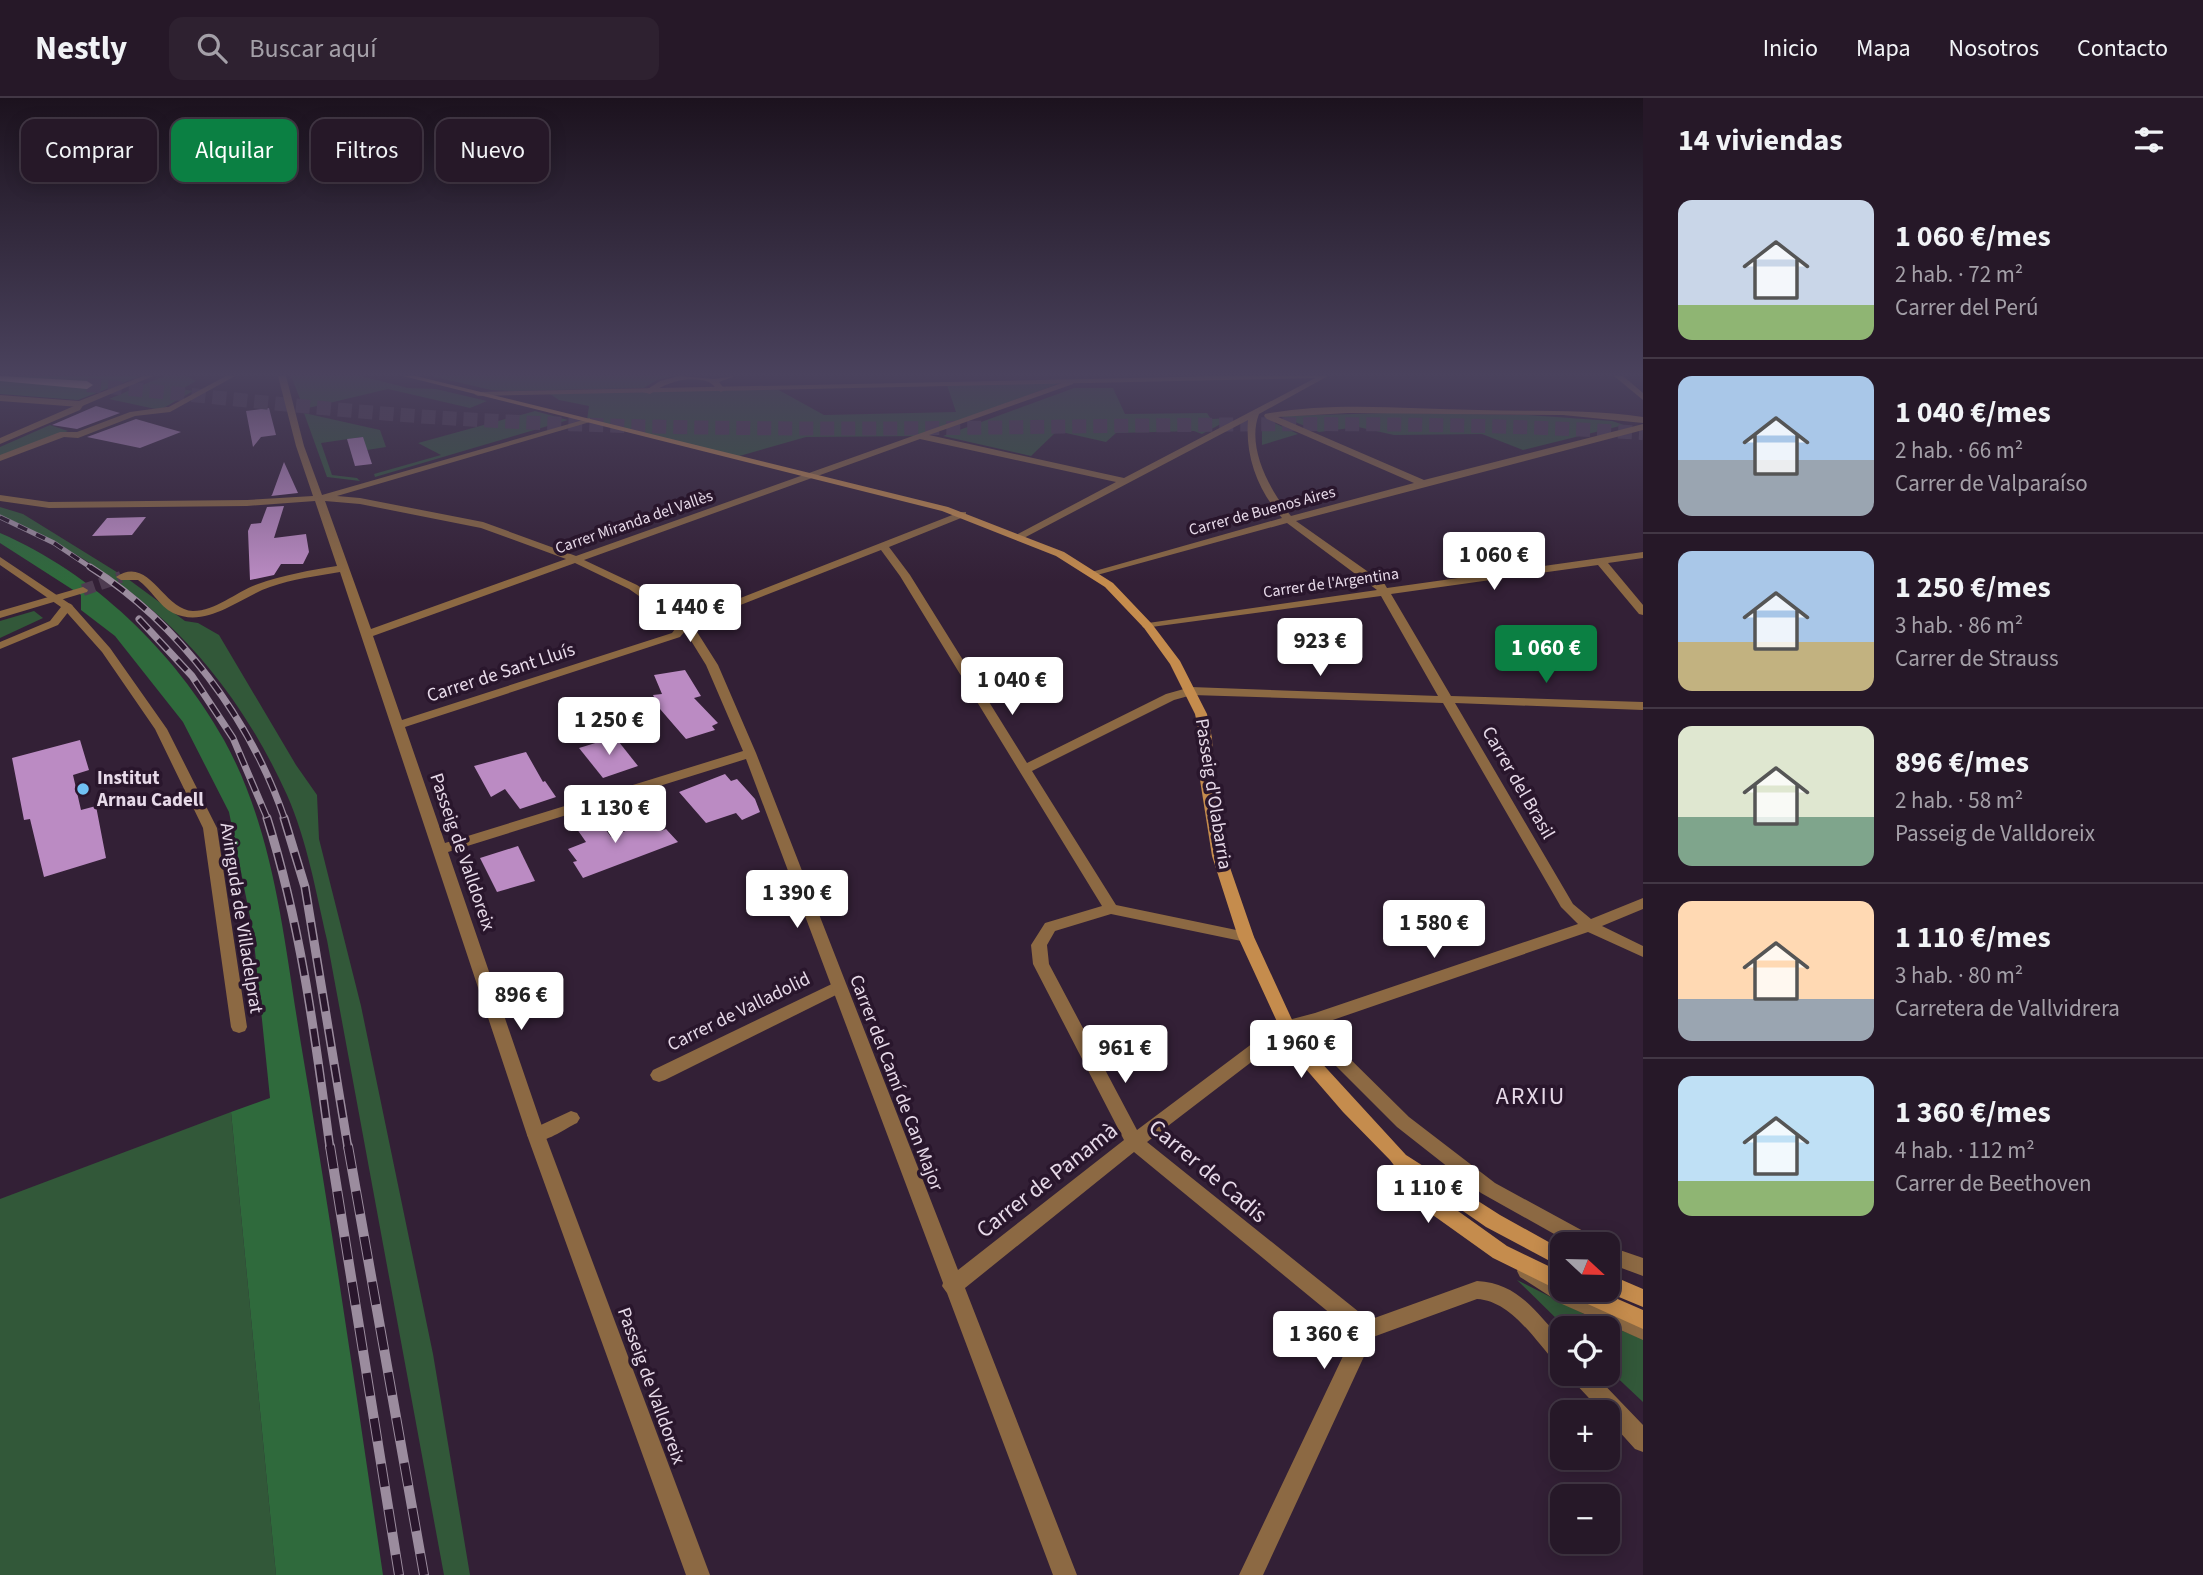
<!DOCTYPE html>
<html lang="es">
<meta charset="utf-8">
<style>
body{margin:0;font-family:"Source Sans 3",sans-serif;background:#2e2130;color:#f1f3f6;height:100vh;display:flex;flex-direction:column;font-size:26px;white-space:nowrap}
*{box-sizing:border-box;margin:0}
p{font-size:23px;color:#a4a0a8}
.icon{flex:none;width:38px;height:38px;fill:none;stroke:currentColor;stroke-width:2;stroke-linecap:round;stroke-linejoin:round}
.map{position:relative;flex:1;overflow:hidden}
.drawer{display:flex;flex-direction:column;background:#261828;width:560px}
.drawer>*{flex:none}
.guide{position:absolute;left:21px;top:21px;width:665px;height:63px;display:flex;gap:14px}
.needle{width:46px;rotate:112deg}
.tools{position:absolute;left:1550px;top:1134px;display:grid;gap:14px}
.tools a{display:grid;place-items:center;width:70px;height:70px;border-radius:14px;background:#261828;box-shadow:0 4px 18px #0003,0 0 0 2px #423745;font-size:35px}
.price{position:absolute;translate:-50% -60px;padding:0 16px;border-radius:7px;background:#fff;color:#222;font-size:23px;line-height:46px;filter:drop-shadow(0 2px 4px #0008)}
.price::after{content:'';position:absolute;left:50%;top:42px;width:21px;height:16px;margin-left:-10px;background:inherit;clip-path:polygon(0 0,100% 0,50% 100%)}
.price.selected{background:#0b8043;color:#fff}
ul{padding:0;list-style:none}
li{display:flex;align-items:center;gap:21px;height:175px;padding:0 35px}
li+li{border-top:2px solid #423745}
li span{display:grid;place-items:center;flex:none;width:196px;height:140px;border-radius:14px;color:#555}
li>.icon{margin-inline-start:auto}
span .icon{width:84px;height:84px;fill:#fffc;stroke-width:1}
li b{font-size:30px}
h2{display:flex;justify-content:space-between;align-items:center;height:84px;padding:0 35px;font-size:30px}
.pill{padding:0 24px;border-radius:14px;background:#261828;box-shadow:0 4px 18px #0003,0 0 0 2px #423745;font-size:24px;line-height:63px}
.pill.selected{background:#0b8043;color:#fff}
header{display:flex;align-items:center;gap:42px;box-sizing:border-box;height:98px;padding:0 35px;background:#261828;border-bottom:2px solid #423745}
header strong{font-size:33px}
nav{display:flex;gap:38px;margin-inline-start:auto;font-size:24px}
.search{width:490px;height:63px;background:#2e2130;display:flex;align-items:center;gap:18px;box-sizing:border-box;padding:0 24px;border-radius:14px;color:#a4a0a8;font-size:26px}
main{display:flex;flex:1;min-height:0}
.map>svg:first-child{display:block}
.green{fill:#325839}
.forest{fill:#2f6a3c}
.building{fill:#bb8bc3}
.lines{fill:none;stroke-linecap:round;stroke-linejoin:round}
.minor-tunnel{stroke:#4e3c51;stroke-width:12;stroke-dasharray:12 6;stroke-linecap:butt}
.motorway-tunnel{stroke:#4e3c51;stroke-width:14;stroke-dasharray:14 7;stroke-linecap:butt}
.pedestrian{fill:#8c6943;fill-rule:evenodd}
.minor{fill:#8c6943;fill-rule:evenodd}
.tertiary{fill:#8c6943;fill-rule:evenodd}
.secondary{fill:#c58c4d;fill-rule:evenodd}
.motorway{fill:#f3cfab;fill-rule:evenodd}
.rail-far3-casing{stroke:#9b8c9e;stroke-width:5}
.rail-far2-casing{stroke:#9b8c9e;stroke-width:7}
.rail-far1-casing{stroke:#9b8c9e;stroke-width:9}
.rail-casing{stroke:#9b8c9e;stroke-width:10}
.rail-far3{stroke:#29162c;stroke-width:3.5;stroke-dasharray:10;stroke-linecap:butt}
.rail-far2{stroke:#29162c;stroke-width:4.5;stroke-dasharray:14;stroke-linecap:butt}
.rail-far1{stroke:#29162c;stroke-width:6;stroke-dasharray:18;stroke-linecap:butt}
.rail{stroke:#29162c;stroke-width:8;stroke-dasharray:23;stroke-linecap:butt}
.poi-dot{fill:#70c1f4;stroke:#29162c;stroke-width:2.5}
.labels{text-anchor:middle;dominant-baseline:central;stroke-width:7;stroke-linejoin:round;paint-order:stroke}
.far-street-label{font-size:16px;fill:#e7dae9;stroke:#29162c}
.street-label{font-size:19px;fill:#e7dae9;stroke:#29162c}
.poi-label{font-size:19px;font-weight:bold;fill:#e7dae9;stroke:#29162c;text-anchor:start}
.near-street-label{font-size:23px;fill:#e7dae9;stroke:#29162c}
.near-neighbourhood-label{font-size:24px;letter-spacing:2px;fill:#e7dae9;stroke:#29162c}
</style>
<header>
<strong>Nestly</strong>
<div class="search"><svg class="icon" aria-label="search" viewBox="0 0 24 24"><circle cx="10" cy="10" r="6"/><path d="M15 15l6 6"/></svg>Buscar aquí</div>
<nav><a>Inicio</a><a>Mapa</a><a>Nosotros</a><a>Contacto</a></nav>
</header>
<main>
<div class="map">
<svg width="1643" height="1477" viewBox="0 0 1643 1477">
<rect width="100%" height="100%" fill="#332036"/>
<g class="green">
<path d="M164,278h23l9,5 -14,8 11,2 -33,19 -51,-11z"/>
<path d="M291,278h70l47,12 28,1 51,12 -17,7 -82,-19 -84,20z"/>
<path d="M431,278h242l-16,4 -13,8 -134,3 -19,-1z"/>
<path d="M1063,284l-143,54 -114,1 -70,20 -149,-37 2,-14 -30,-6 -9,-6 227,-5 47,26 132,-3 -9,-27z"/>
<path d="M1074,290h39l12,26 82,-1 4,6 21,-1 -30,16 -8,-3 -78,2 -10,9 -49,-11 -26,25 -88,-20z"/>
<path d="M535,313l33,9 -193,57 -1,-3 67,-19 -23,-12z"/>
<path d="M304,315l76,17 6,17 -19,3 -5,-13 -41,6 11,32 25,3 3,3 -33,-4z"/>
<path d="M1390,315l138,2 84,6 12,4 -101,25 -41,-16 -88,1 -36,-8 -39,5 -38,-16z"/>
<path d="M1268,322l30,14 -36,11v-23z"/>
<path d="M50,327l18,6 -68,25v-9z"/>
<path d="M0,409l23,7 105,65 57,42 13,2 21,12 77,130 21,30 2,44 42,167 72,348 37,221h-26l-117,-635c-11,-48 -20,-100 -40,-145 -62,-136 -152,-219 -287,-280z"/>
<path d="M34,513l9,7 -43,20v-17z"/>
<path d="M231,1014l45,463h-276v-376z"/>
<path d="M1517,1182l85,43 41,16v63l-35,-33v-41h-42z"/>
</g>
<g class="forest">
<path d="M0,278h141l-63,24 -78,-6z"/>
<path d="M0,435c93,40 175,119 224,207 51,92 60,202 77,304 30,177 56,354 82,531h-107l-45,-463 39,-14 -17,-166 -24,-120 -46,-90 -68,-86 -34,-26v-15l-81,-52z"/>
</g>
<g class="building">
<path d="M96,308l24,7 -43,16 -25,-4z"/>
<path d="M269,310l7,27 -15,2 -8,10 -7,-36z"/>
<path d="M136,321l45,13 -41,16 -53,-11z"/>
<path d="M363,339l9,27 -17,2 -8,-27z"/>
<path d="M284,364l14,31 -27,3 1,-1z"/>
<path d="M284,408l-10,32 32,-4 3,18 -6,12h-22l-7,11 -24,5 -2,-49 3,-7 10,-1 6,-16z"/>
<path d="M146,419l-14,18 -40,1 15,-18z"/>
<path d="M685,572l16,26 -7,2 24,25 -6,3 3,4 -29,9 -26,-30 -7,-14 9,-1 -8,-19z"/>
<path d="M615,639l23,29 -35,12 -24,-30z"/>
<path d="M80,642l9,30 -16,5 8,35 15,-4 10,52 -62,19 -14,-58 -6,1 -12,-62z"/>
<path d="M526,654l17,30 2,-1 11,16 -36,12 -15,-20 -14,8 -17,-31z"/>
<path d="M725,676l6,7 6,-2 18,20 5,13 -18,8 -6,-7 -30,10 -27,-31z"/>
<path d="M595,717l16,22 36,-15 6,6 4,-2 4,5 5,-2 12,13 -95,36 -10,-16 4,-1 -9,-12 18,-7 -14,-20z"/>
<path d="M518,748l17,35 -38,11 -17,-34z"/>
</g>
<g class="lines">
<path class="minor-tunnel" d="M83,492l38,-13"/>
<path class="motorway-tunnel" d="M87,287c114,10 228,24 343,32 104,7 209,10 313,11 300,4 600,-14 900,5"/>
<g class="pedestrian">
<path d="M167,309l3,1v4l-35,4 -57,22 -14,-1 -64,24v-6l60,-23h17l53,-20z"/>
<path d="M838,883l6,2 2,4 -2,4 -179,89 -6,2 -6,-2 -3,-5 3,-5z"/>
<path d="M571,1013l6,2 3,5 -3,5c-13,6 -33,22 -47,17l-3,-5 3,-5z"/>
</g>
<g class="minor">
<path d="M226,278h9l-65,36 -7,-2z"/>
<path d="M278,278h8l18,70 18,49 268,-77v4l-253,74 23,2 123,24 93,34 494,-176h3v4l-144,51 195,43 195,-102h9l-69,38c-13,33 11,77 32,102l123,-33 -147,-64 -3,-3 1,-2c69,-13 143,-5 213,-4 55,2 110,-1 165,7v6l-80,-8 -215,-2 -70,4 146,63 219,-56v6l-347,91 88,62 3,5 256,-36v6l-35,5 35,42v10l-4,-1 -41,-49 -207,29 60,102 192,6v8l-188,-7 118,201 18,15 52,-21v11l-41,17 41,20v11l-55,-25 -261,90 13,27 69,68 86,66 101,55 2,6h-26l-91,-51 -84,-66 -70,-70 -15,-31 -20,5 -145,111 222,178 108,-39c42,2 59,32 86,60v25l-7,-3c-22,-24 -45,-62 -79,-64l-104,38 -110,238h-24l115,-242 -220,-181 -169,136 112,287h-24l-106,-282 -5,-7 1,-3 -197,-524 -298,93 97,283 165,440h-24l-159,-440 -187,-563c-24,4 -47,7 -70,15 -30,10 -63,42 -97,26 -14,-7 -22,-24 -35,-33h-17l-5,-3c33,-23 47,33 77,34 23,0 44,-20 65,-27 25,-9 53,-14 79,-18l-22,-65 -68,5 -198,2 -49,-7v-6l49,7 198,-2 66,-4 -17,-50zM1248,322c-3,37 10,70 34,98l-194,55 1,2h8l190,-52 90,67 -229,33 -6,3 2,2 237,-32 57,100 -247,-9 -25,7 -139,69 -117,-188 -21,-28 77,-31v-4h-6l-273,107 -50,-34 -53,-25 336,-121 196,43 -100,53v4l4,1zM325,403l35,3 121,24 85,31 -195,70zM881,452l19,26 202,330 -57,17 -14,22 2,19 91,176 -166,130 -202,-517 -38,-88 -26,-41zM575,465l54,26 50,35 -7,9 -270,87 -29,-84zM685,533l21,34 37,86 -298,92 -40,-116 275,-90zM1192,597l251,8 118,204 17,17 -263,89 -34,9 -144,108 -88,-166 -2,-19 8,-14 56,-17 135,28 5,-1 3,-4 -3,-4 -5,-1 -130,-27 -84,-134 142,-71z"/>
<path d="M679,278l35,3 21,-3 -16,6 6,8 -4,2c-4,-2 -8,-8 -12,-10 -20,-7 -43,0 -59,12l-7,-2 17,-11z"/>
<path d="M1614,278h9l20,17v7z"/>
<path d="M80,303l4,3 -4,6 -80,34v-6l74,-32z"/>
<path d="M83,489l5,3 -1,2 -87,26v-7z"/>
<path d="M67,505l4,1 39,44 57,81 50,99 30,199 -2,4 -6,2 -6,-2 -2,-4 -28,-199 -48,-99 -53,-77 -41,-46z"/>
<path d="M1608,1148l35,12v18l-35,-13z"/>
<path d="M1570,1276h24l49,51v27l-8,-3 -27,-30v-7h-6l-29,-31z"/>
</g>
<g class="tertiary">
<path d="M143,278h10l-73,31 -80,-6v-6l79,6z"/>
<path d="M1223,278h103l-4,2 -844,18 -4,-2 4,-2z"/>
<path d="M0,459l73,49 -15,19 -58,24v-7l50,-21 11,-14 -61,-42z"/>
<path d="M1527,1164l36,21v7h10l70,31v19l-81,-36 -42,-27 -3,-6 3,-6z"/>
</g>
<g class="secondary">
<path d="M403,278h13l532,131 116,45 49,31 39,41 28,37 27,53 5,24 2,42 12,76 28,81 40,87 23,34 89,97 94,60 63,35v18l-77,-41 -49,-34 7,8 63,45 56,27v17h34l46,20v19l-73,-33 -3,-6 -4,2 -7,-3 -63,-31 -63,-45 -40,-53 -47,-48 -38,-44 -26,-42 -41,-89 -26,-81 -12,-76v-42l-5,-24 -25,-50 -26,-36 -39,-41 -49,-31 -114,-45z"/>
<path d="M1608,1176l35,15v18l-41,-17h6z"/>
</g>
<path class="motorway" d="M0,278l87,5 6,4 -6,4 -87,-8z"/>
<defs>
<path id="rail-far3" d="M0,419l54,26 39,26"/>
<g id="rail-far2">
<path d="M90,469c90,57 161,153 195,253"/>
<path d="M139,521l53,57 41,62 35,82"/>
</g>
<g id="rail-far1">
<path d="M267,720c34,108 48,218 63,330"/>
<path d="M284,720l21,69 43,261"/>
</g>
<g id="rail">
<path d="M330,1048l69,429"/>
<path d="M348,1048l76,429"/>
</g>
</defs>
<use href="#rail-far3" class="rail-far3-casing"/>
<use href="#rail-far2" class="rail-far2-casing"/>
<use href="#rail-far1" class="rail-far1-casing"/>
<use href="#rail" class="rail-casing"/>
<use href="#rail-far3" class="rail-far3"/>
<use href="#rail-far2" class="rail-far2"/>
<use href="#rail-far1" class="rail-far1"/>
<use href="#rail" class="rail"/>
</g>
<linearGradient id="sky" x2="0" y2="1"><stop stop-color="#1c121e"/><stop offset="0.57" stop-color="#4a425d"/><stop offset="1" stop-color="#4a425d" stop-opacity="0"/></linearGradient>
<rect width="1643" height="484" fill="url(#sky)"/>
<circle class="poi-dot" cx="83" cy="691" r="7"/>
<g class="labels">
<g class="far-street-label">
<text transform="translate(1262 413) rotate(-15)">Carrer de Buenos Aires</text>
<text transform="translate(634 424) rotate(-19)">Carrer Miranda del Vallès</text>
<text transform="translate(1331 485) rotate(-8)">Carrer de l'Argentina</text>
</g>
<g class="street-label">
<text transform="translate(501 575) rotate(-18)">Carrer de Sant Lluís</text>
<text transform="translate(1518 685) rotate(60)">Carrer del Brasil</text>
<text transform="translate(1213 696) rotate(81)">Passeig d'Olabarria</text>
<text transform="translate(462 754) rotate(71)">Passeig de Valldoreix</text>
<text transform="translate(241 820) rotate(81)">Avinguda de Villadelprat</text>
<text transform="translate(739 914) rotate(-26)">Carrer de Valladolid</text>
<text transform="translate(896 985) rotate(69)">Carrer del Camí de Can Major</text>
<text transform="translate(651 1288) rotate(70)">Passeig de Valldoreix</text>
</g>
<g class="poi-label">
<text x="97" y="680">Institut<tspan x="97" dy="22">Arnau Cadell</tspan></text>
</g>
<g class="near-street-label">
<text transform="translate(1208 1073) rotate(40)">Carrer de Cadis</text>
<text transform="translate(1047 1082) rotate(-38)">Carrer de Panamà</text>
</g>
<g class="near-neighbourhood-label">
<text x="1531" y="998">ARXIU</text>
</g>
</g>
</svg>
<div class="tools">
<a><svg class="needle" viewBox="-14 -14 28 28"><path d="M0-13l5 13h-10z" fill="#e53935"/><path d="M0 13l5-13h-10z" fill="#a4a0a8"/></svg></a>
<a><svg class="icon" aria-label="locate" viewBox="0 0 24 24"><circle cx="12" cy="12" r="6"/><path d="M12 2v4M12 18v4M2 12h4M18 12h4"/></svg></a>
<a>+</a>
<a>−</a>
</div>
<b class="price" style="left:1494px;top:494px">1 060 €</b>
<b class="price" style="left:690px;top:546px">1 440 €</b>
<b class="price" style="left:1320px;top:580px">923 €</b>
<b class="price selected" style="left:1546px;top:587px">1 060 €</b>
<b class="price" style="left:1012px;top:619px">1 040 €</b>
<b class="price" style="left:609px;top:659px">1 250 €</b>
<b class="price" style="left:615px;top:747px">1 130 €</b>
<b class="price" style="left:797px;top:832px">1 390 €</b>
<b class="price" style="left:1434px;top:862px">1 580 €</b>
<b class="price" style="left:521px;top:934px">896 €</b>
<b class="price" style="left:1301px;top:982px">1 960 €</b>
<b class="price" style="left:1125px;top:987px">961 €</b>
<b class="price" style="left:1428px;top:1127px">1 110 €</b>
<b class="price" style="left:1324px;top:1273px">1 360 €</b>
<div class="guide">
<a class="pill">Comprar</a>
<a class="pill selected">Alquilar</a>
<a class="pill">Filtros</a>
<a class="pill">Nuevo</a>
</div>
</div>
<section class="drawer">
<h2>14 viviendas<svg class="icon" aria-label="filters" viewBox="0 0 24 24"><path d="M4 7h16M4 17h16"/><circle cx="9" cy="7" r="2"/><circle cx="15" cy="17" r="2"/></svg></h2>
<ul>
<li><span style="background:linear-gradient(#c9d6e8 75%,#8fb573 0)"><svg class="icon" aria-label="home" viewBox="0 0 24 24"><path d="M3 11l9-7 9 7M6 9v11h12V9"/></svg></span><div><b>1 060 €/mes</b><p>2 hab. · 72 m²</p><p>Carrer del Perú</p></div></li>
<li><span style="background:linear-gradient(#a9c7e8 60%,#9aa5b1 0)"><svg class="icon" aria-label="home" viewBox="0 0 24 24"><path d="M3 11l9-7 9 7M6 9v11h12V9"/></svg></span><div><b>1 040 €/mes</b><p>2 hab. · 66 m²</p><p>Carrer de Valparaíso</p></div></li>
<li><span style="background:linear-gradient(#a9c7e8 65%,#c2b280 0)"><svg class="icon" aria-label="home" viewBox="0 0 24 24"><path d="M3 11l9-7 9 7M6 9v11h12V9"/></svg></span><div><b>1 250 €/mes</b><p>3 hab. · 86 m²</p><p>Carrer de Strauss</p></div></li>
<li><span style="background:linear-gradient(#dfe7d0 65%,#7fa58c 0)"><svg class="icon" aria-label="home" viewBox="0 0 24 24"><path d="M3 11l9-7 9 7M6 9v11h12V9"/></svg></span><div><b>896 €/mes</b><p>2 hab. · 58 m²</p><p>Passeig de Valldoreix</p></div></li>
<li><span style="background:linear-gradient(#ffd9b3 70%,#9aa5b1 0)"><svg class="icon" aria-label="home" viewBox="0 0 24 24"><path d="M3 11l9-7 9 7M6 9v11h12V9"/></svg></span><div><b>1 110 €/mes</b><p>3 hab. · 80 m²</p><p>Carretera de Vallvidrera</p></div></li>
<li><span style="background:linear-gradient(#bfe0f5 75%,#8fb573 0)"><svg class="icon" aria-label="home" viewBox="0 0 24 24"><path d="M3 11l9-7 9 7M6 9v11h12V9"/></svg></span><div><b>1 360 €/mes</b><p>4 hab. · 112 m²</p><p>Carrer de Beethoven</p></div></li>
</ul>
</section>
</main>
